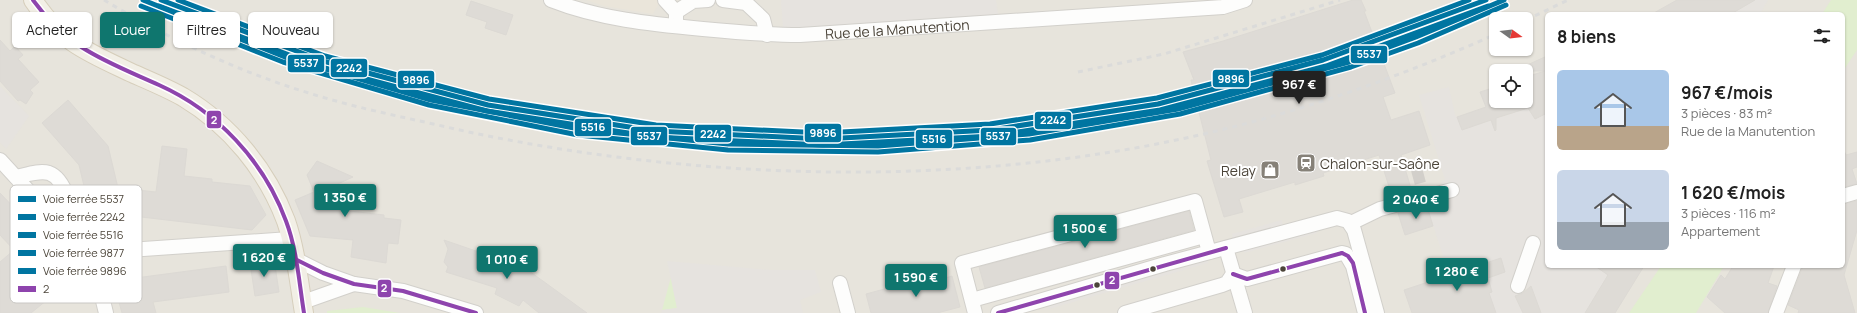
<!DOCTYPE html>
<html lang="fr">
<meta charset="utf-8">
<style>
body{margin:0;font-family:Manrope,sans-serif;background:#f6f6f6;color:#222;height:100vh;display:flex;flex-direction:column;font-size:15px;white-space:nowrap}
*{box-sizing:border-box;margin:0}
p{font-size:13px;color:#767676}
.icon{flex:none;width:22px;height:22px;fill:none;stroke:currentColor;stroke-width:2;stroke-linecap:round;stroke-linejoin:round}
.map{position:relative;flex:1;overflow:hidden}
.details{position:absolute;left:1545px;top:12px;width:300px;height:256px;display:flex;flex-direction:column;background:#fff;border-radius:6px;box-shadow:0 1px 3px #0004}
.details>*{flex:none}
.hud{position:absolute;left:12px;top:12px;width:380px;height:36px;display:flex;gap:8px}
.needle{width:26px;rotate:105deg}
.buttons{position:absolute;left:1489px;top:12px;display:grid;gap:8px}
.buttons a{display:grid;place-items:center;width:44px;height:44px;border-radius:6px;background:#fff;box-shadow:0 1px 3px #0004;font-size:20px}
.price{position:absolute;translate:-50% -34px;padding:0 9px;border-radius:4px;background:#0f766e;color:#fff;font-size:13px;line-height:26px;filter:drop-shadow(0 1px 2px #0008)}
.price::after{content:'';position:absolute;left:50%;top:24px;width:12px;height:9px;margin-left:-6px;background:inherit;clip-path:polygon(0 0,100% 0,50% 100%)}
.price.current{background:#222;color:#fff}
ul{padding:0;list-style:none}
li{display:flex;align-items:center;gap:12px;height:100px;padding:0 12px}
li span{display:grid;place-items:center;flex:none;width:112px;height:80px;border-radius:6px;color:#555}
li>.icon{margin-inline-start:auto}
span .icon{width:48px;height:48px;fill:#fffc;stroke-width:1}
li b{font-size:17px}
h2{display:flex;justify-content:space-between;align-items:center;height:48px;padding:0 12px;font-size:17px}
.pill{padding:0 14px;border-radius:6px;background:#fff;box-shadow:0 1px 3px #0004;font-size:14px;line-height:36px}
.pill.current{background:#0f766e;color:#fff}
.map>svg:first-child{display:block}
.residential{fill:#e7e4dc;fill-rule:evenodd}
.education{fill:#eae5da}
.green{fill:#e1eecf}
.parking{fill:#e6e3df}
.building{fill:#dedbd6;stroke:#dcd9d4}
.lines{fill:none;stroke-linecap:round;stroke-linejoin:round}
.minor-tunnel{stroke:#d2cfca;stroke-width:14;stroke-dasharray:14 7;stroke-linecap:butt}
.minor-casing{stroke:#d2d0cb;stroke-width:16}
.major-casing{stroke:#d6cebb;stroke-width:20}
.minor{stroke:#fdfdfc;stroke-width:14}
.major{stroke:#f2efe6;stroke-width:18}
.rail{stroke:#dbdbda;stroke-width:3;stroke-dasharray:5 5;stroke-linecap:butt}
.bus-1-casing{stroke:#fff;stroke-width:7}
.bus-1{stroke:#8e44ad;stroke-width:4}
.rail-1-casing{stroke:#fff;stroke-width:8}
.rail-2-casing{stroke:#fff;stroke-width:8}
.rail-3-casing{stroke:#fff;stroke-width:8}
.rail-4-casing{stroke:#fff;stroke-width:8}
.rail-5-casing{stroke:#fff;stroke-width:8}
.rail-1{stroke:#0075a1;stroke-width:5}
.rail-2{stroke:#0075a1;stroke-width:5}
.rail-3{stroke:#0075a1;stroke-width:5}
.rail-4{stroke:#0075a1;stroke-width:5}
.rail-5{stroke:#0075a1;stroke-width:5}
.bus-dot{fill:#4b4439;stroke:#fff;stroke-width:1.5}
.labels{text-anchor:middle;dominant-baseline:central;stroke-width:4;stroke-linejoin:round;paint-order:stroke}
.street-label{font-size:14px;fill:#4b4439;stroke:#fff}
.poi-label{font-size:14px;fill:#4b4439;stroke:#fff;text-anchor:start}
.key{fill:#fff;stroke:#c9c7c4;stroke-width:1}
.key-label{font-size:11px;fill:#4b4439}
.line-badge{stroke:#fff;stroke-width:1.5}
.badge-label{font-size:11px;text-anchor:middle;font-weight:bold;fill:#fff}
</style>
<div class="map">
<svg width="1857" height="313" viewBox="0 0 1857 313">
<rect width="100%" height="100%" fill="#f4f2ee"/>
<path class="residential" d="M0,0h1857v313h-1857zM1547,14h296v252h-296zM1496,19h30v30h-30zM1496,71h30v30h-30z"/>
<path class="education" d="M586,0h75l-8,14 -49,-8z"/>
<g class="green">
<path d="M1831,0h26v50l-14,21v-57h-21z"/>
<path d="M1661,266h63l-28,47h-67z"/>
<path d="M671,277l6,31 -15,2z"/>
<path d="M363,307l37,6h-73v-2z"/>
</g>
<g class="parking">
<path d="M781,0h215l3,22 -216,6z"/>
<path d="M1755,0h13l-8,14h-29z"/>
<path d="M0,86l29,30 -23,33 -6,-7z"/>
<path d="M1449,87l6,27 7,16 66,-22 7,11 12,-6v153h48l13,9 -23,38h-44l-11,-27 -15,10 8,17h-27l-1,-4 -13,4 -50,-1 60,-20 -4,-14 17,-6 -5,-13 -51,16 -22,-69 19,-6 -5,-18 4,-2 -26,-85z"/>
<path d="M1282,220l1,6 -50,13 -1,-5z"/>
<path d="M1316,227l1,6 -73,20 -2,-5z"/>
<path d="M1207,260l1,3 -159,46 -1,-3z"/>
<path d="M667,261l103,9h45l6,22 -21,8 3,13h-142l1,-3 15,-2z"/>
</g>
<g class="building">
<path d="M1353,0h8l5,11h-2l31,82 -12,4 8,23 28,-9 11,34 -29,10 11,37 -20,4 -13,-41 -56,18 1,3 -29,9v-3l-56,17 4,13 -19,5 -17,-56 4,-1 -20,-80h3l-11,-28 40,-11z"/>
<path d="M1677,0h78l-24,14h-79z"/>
<path d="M471,1l42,14 -7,20 -21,-7 2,-6 -21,-7z"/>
<path d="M0,40l10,11 5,-5 8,9 -5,4 21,23 -9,8 3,3 -7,11 -6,-4 -2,1 -18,-20z"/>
<path d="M1547,56v57l-12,6 -7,-11 -32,10v12l-1,1 -4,-11 -29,10 -5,-13 29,-10 -6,-15 16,-5v14h30v-24l19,-6h-31z"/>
<path d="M68,100l40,46 10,42 38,4 6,-46 25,3 -3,27 28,3v3l38,4 16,29 -14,15 -162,-19 -11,-46 -37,-42z"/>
<path d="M1843,149l3,6 11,-3v15l-5,2 5,15 -14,3z"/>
<path d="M317,161l36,16 -22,10 10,23 43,5v3l17,2 -3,24 -10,-1 -2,20 -35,-6 2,-17 -43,-4 -15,-36 19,-8 -7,-17z"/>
<path d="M0,193l37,39 26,33 -6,4 11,14 -37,30h-31v-51l14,-12 -14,-15z"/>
<path d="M1857,201v29l-13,45 11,38h-57l1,-3 -11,-5 15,-39h40v-62z"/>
<path d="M1427,206l6,20 -28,9 -7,-22z"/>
<path d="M1189,211l5,19 -209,58 -6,-21z"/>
<path d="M444,240l81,28 62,45h-48l-16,-13 -4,6 -24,-12 2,-6 -51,-16 2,-5 -4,-5 4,-13z"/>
<path d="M1501,258l4,14 -17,6 4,14 -3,1 7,20h-84l-8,-23z"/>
<path d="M274,259l5,33 -24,4 -5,-33z"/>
<path d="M226,266l3,26 -76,10 3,11h-34l-9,-32z"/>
<path d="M1595,266h49l-29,47h-30l23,-38z"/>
<path d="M1733,266h41l-6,17 9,3 -9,27h-43l-18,-16 14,-22 4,4z"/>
<path d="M952,276l8,31 -23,6h-66l-5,-19 48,-13 1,6z"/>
<path d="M1531,286l10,27h-18l-8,-17 8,-3z"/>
</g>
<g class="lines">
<path class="minor-tunnel" d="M1413,178l11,-3"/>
<defs>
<g id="minor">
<path id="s1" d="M551,0c48,19 100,24 152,29 32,3 65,6 97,6l423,-28 22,-7"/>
<path d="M665,0l11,12v10"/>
<path d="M723,0l23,3 17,16 4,16"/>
<path d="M676,12l17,-11 15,-1"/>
<path d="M0,160l56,61 36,35 14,57"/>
<path d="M16,177c10,-2 23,-7 33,-4 20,7 25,51 29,69"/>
<path d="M1843,196l14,-4"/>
<path d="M1351,223l29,-14 72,-19"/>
<path d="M1226,248l19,65"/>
<path d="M92,256l22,-5 176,-12"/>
<path d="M295,259l28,14 31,11 49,7 73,22"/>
<path d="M1233,274l14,5 95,-26 4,1 7,12 12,47"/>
<path d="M840,283l8,30"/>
<path d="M1518,286l15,-43"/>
<path d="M972,300l232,-64"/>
<path d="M303,302l51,-18"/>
<path d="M975,313l-13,-50 233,-62 14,51"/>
<path d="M998,313l167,-49 172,-46 11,3 6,9 23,83"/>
<path d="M1125,313l97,-28 5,-2 6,-9"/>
<path d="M1776,313l18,-47"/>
</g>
<path id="major" d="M33,0c28,43 57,53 101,74 16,7 33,14 49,23 47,28 84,73 103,124 10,29 13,62 18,92"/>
</defs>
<use href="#minor" class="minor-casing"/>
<use href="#major" class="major-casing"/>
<use href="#minor" class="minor"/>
<use href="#major" class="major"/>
<g class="rail">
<path d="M104,0c70,42 146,77 225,99 41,12 84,20 126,30 236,52 504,60 740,7 103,-23 205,-59 301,-102"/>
<path d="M1526,20l42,-20"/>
<path d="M1078,72l86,-18 176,-54"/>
</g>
<defs>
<g id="bus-1">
<path d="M33,0c35,49 73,61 126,85 58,26 105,76 127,136 11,29 13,61 18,92"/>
<path d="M1342,253l6,3 5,7 12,50"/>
<path d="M295,259l28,14 31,11 49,7 73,22"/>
<path d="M1233,274l14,5 95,-26"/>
<path d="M998,313l228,-65"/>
</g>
</defs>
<use href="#bus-1" class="bus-1-casing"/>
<use href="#bus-1" class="bus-1"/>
<defs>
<path id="rail-1" d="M143,0l142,57 146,43 148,29 149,15 150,2 151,-12 149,-25 171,-47 67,-25 88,-37"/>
<path id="rail-2" d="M161,0l162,61 165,44 167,26 168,8 168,-9 167,-26 165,-44 163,-60"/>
<path id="rail-3" d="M159,6l162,61 166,44 167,26 169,8 169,-9 168,-26 166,-44 162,-60"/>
<path id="rail-4" d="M141,6l142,56 146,43 149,30 150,15 150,2 152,-12 150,-26 171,-47 67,-24 88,-38"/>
<path id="rail-5" d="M178,0l147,56 164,43 167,26 167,8 167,-9 167,-26 165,-43 147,-55"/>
</defs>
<use href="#rail-1" class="rail-1-casing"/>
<use href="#rail-2" class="rail-2-casing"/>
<use href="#rail-3" class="rail-3-casing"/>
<use href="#rail-4" class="rail-4-casing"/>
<use href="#rail-5" class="rail-5-casing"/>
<use href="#rail-1" class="rail-1"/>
<use href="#rail-2" class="rail-2"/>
<use href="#rail-3" class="rail-3"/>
<use href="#rail-4" class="rail-4"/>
<use href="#rail-5" class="rail-5"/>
</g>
<defs>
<symbol id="station-square" viewBox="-11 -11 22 22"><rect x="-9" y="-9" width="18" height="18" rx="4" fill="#868178" stroke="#fff"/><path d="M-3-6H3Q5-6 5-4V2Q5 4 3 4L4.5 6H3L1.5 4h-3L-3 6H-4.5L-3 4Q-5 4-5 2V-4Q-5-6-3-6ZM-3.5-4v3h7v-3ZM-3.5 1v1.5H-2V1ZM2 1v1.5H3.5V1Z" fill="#fff"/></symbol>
<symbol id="shop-square" viewBox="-11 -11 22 22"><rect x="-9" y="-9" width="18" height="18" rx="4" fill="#868178" stroke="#fff"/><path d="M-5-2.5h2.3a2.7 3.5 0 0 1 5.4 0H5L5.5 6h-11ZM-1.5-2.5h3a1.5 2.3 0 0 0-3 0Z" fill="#fff"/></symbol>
</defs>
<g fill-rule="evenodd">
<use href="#station-square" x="1295" y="152" width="22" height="22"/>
<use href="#shop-square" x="1259" y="159" width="22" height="22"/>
</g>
<g class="bus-dot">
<circle cx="1153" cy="269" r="3.5"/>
<circle cx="1283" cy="269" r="3.5"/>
<circle cx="1097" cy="285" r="3.5"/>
</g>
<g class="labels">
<g class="street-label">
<text stroke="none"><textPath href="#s1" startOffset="350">Rue de la Manutention</textPath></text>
</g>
<g class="poi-label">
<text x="1320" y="163">Chalon-sur-Saône</text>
<text x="1256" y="170" text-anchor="end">Relay</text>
</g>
</g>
<rect x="10" y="185" width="132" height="118" rx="6" class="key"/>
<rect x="18" y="196" width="18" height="6" fill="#0075a1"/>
<rect x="18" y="214" width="18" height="6" fill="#0075a1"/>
<rect x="18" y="232" width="18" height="6" fill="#0075a1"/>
<rect x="18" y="250" width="18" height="6" fill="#0075a1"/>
<rect x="18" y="268" width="18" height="6" fill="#0075a1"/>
<rect x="18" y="286" width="18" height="6" fill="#8e44ad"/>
<g class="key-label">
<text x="43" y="203">Voie ferrée 5537</text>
<text x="43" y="221">Voie ferrée 2242</text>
<text x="43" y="239">Voie ferrée 5516</text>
<text x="43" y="257">Voie ferrée 9877</text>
<text x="43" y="275">Voie ferrée 9896</text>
<text x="43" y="293">2</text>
</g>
<g class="line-badge">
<rect x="1350" y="45" width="38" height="19" rx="4" fill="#0075a1"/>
<rect x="287" y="54" width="38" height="19" rx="4" fill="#0075a1"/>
<rect x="330" y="58" width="38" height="20" rx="4" fill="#0075a1"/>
<rect x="1212" y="69" width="38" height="19" rx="4" fill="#0075a1"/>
<rect x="397" y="70" width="38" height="19" rx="4" fill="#0075a1"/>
<rect x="206" y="110" width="16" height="19" rx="4" fill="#8e44ad"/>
<rect x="1034" y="111" width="38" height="19" rx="4" fill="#0075a1"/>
<rect x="574" y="118" width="38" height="19" rx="4" fill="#0075a1"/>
<rect x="804" y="123" width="38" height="20" rx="4" fill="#0075a1"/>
<rect x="694" y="124" width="38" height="19" rx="4" fill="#0075a1"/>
<rect x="630" y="126" width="38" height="20" rx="4" fill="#0075a1"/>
<rect x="980" y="127" width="37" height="19" rx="4" fill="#0075a1"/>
<rect x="915" y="129" width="38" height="20" rx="4" fill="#0075a1"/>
<rect x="1104" y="271" width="16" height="19" rx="4" fill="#8e44ad"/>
<rect x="377" y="279" width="15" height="19" rx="4" fill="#8e44ad"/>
</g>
<g class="badge-label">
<text x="1369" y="58">5537</text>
<text x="306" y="67">5537</text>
<text x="349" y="72">2242</text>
<text x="1231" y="83">9896</text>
<text x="416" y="84">9896</text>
<text x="214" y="124">2</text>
<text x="1053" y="124">2242</text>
<text x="593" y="131">5516</text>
<text x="823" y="137">9896</text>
<text x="713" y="138">2242</text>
<text x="649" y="140">5537</text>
<text x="998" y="140">5537</text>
<text x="934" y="143">5516</text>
<text x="1112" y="284">2</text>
<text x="384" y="292">2</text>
</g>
</svg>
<div class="buttons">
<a><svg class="needle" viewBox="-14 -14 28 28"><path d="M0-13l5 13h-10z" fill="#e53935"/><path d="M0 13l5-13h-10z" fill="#767676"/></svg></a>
<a><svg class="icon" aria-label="locate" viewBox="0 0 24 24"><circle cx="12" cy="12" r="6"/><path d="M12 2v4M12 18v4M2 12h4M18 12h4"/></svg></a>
</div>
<b class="price current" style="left:1299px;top:105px">967 €</b>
<b class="price" style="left:345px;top:218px">1 350 €</b>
<b class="price" style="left:1416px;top:220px">2 040 €</b>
<b class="price" style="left:1085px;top:249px">1 500 €</b>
<b class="price" style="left:264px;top:278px">1 620 €</b>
<b class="price" style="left:507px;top:280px">1 010 €</b>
<b class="price" style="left:1457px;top:292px">1 280 €</b>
<b class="price" style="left:916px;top:298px">1 590 €</b>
<div class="hud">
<a class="pill">Acheter</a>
<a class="pill current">Louer</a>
<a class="pill">Filtres</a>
<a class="pill">Nouveau</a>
</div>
<section class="details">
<h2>8 biens<svg class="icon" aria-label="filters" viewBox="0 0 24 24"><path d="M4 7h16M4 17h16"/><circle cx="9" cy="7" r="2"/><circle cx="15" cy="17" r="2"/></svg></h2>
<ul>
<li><span style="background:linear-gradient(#a9c7e8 70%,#b9a48a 0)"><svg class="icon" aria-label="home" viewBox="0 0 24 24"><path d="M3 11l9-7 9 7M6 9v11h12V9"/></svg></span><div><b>967 €/mois</b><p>3 pièces · 83 m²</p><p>Rue de la Manutention</p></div></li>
<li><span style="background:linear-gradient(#c9d6e8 65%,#9aa5b1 0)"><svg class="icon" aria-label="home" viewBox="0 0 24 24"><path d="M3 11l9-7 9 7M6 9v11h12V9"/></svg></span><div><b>1 620 €/mois</b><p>3 pièces · 116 m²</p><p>Appartement</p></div></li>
</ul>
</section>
</div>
